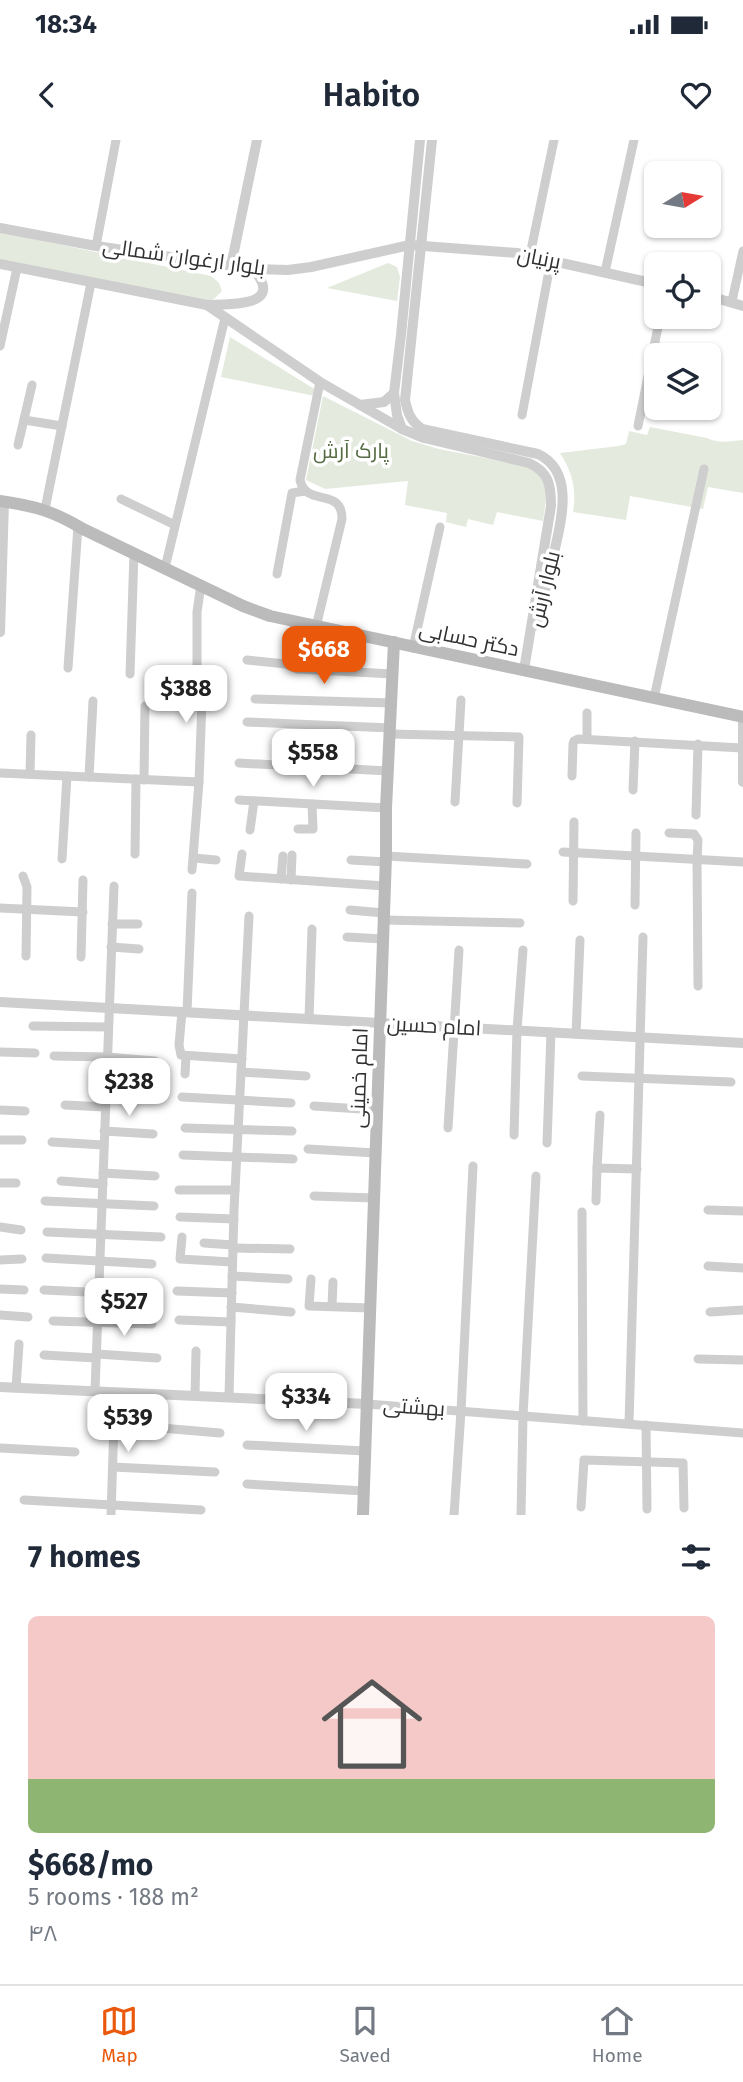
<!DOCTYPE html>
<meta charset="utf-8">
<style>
body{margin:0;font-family:"Fira Sans",Cairo,sans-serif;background:#f2f2f3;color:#1f2937;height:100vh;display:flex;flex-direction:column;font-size:26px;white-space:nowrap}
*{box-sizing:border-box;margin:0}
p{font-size:23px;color:#747a83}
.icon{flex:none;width:38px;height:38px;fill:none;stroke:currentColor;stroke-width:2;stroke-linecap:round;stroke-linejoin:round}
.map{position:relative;height:1375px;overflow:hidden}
.drawer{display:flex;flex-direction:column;background:#fff;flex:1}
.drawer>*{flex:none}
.needle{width:46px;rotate:79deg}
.tools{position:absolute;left:644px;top:21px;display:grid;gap:14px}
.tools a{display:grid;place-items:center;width:77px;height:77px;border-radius:10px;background:#fff;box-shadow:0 2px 5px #0004;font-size:35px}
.price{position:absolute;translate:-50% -60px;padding:0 16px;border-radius:14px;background:#fff;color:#222;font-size:23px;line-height:46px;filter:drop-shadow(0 2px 4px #0008)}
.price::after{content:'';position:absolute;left:50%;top:42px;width:21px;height:16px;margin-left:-10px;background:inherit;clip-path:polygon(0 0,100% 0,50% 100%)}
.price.active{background:#ea580c;color:#fff}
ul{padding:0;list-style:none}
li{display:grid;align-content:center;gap:14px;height:371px;padding:0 28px}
li span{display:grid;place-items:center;height:217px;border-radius:10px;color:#555}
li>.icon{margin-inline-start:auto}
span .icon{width:126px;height:126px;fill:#fffc;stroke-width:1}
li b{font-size:30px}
h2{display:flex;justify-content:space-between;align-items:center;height:84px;padding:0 28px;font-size:30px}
.status{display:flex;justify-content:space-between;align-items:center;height:49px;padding:0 35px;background:#fff;direction:ltr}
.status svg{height:19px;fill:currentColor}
header{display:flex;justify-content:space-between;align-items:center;height:91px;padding:0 28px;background:#fff;font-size:32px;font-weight:600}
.dock{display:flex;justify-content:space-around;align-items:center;height:98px;border-top:2px solid #e0e1e3;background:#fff;font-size:19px;color:#747a83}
.dock a{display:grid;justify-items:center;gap:4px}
.dock .active{color:#ea580c}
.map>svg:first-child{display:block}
.green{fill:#e4eadd}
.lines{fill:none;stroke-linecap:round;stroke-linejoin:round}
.minor{stroke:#cecece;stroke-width:9}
.tertiary{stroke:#cecece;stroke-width:10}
.secondary{stroke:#bbb;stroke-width:12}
.labels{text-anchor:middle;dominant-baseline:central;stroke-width:7;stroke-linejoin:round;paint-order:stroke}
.street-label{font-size:21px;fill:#313131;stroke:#fff}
.park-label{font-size:21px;fill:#546a41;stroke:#fff}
</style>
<div class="status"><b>18:34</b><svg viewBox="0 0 49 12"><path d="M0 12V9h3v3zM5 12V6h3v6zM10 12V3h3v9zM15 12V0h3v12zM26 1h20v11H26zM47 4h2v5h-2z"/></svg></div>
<header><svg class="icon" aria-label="back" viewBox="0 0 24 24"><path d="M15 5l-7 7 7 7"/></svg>Habito<svg class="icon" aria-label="heart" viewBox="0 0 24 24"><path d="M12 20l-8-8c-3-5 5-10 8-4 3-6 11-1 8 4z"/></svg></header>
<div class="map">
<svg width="743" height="1375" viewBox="0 0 743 1375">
<rect width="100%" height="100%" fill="#fff"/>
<g class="green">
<path d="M0,92l211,44 8,7 3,8 -8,8 -7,2 -207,-42z"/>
<path d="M388,123l9,4 3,10 -3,24 -70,-13z"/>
<path d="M230,197l86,53 -1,6 -94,-19z"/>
<path d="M323,256l89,45 27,8 83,16 14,5 8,9 3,13 -4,29 -46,-9 -4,13 -25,-6 -2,8 -20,-5 1,-9 -42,-8 3,-24 -83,8 -19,-9z"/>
<path d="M650,287l57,11c11,6 24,3 36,2v53l-35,-6 -5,22 -73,-13 -4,24 -53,-8c4,-22 -1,-41 -13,-59l59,-7 7,-2 3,-13 18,4z"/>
</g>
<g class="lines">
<g class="minor">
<path d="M96,106l20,-106"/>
<path d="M530,115l24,-115"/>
<path d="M605,132l29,-132"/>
<path d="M732,161l11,-50"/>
<path d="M0,206l17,-78"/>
<path d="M522,275l29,-155"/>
<path d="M24,280l38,6"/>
<path d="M638,286l22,-109"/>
<path d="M18,305l14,-60"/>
<path d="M121,359l54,26"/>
<path d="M45,369l46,-226"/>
<path d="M165,428l60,-250"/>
<path d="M277,434l15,-81 13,-2"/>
<path d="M316,487l26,-108c0,-33 -36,-11 -42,-39l20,-98"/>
<path d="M413,508l27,-121"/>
<path d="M247,520l39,4 11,5 96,5"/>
<path d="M286,524l9,-41"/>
<path d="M68,528l10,-142"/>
<path d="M130,534l4,-121"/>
<path d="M654,558l50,-229"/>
<path d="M255,559l137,4"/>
<path d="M587,573v26"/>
<path d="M247,582l144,6"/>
<path d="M390,594l129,3 -2,66"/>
<path d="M239,623l149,8"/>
<path d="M0,633l199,9"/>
<path d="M30,634l1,-39"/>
<path d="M572,636l1,-32 1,-3 4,-2 164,9"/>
<path d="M89,637l4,-76"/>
<path d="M144,640l1,-74"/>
<path d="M633,650l2,-49"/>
<path d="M239,660l147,8"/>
<path d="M455,662l6,-102"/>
<path d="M696,675l2,-71"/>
<path d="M298,689h15l-1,-25"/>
<path d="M250,690l4,-29"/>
<path d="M669,693l25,1 4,6 -1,20 1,126"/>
<path d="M563,712l180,10"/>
<path d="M135,714l1,-75"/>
<path d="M242,714l-3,22 146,10"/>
<path d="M386,716l141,8"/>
<path d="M194,718l22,2"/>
<path d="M62,719l5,-83"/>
<path d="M351,720l35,2"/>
<path d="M192,730l7,-88 3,-81 -5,-32v-57l4,-27"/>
<path d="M23,736l4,11 -1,69"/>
<path d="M281,739l2,-23"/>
<path d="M291,740l1,-25"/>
<path d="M573,761l1,-79"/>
<path d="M635,765l1,-72"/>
<path d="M0,768l83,4"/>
<path d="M350,770l34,3"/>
<path d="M384,780l136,3"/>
<path d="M112,784h26"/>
<path d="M347,797l36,2"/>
<path d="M111,807l28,2"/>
<path d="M81,817l2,-77"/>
<path d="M182,872l-3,33 2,10 61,4"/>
<path d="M187,872l5,-119"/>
<path d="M309,879l3,-90"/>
<path d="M33,886l75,1"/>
<path d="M576,894l4,-94"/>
<path d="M0,912l35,1"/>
<path d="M54,916l53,1 48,4"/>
<path d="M241,932l65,4"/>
<path d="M185,934l1,-18"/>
<path d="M582,936l149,6"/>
<path d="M106,947l51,4"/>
<path d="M182,957l109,6"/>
<path d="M65,965l40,2"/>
<path d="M314,966l63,4"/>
<path d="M0,970l25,1"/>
<path d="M185,988l107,3"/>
<path d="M448,988l11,-178"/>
<path d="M104,991l49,3"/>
<path d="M514,995l3,-105 6,-80"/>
<path d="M0,1000h22"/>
<path d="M52,1002l52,3"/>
<path d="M547,1003l4,-111"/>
<path d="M308,1009l68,4"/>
<path d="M183,1015l110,4"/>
<path d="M597,1028l3,-53"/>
<path d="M103,1033l52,3"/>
<path d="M61,1041l42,3"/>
<path d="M0,1043h16"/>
<path d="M179,1050h56"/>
<path d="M314,1056l60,2"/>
<path d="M45,1061l109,5"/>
<path d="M596,1061l1,-33 40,1"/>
<path d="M708,1070l35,1"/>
<path d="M582,1072l1,209"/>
<path d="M180,1077l54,2"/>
<path d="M0,1087l21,3"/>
<path d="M47,1092l114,5"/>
<path d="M182,1097l-2,22 52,3"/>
<path d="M204,1103l29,2"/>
<path d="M233,1108l57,1"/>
<path d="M46,1118l106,6"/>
<path d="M0,1120l22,-1"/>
<path d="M708,1126l35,2"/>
<path d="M232,1136l56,3"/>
<path d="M311,1139l-2,27 61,2"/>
<path d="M0,1149l24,1"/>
<path d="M44,1150l107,5"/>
<path d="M177,1151l55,2"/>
<path d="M332,1166l1,-24"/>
<path d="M231,1167l60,5"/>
<path d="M710,1172l33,-2"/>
<path d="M0,1175l28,2"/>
<path d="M179,1180l52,2"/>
<path d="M53,1181l99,3"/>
<path d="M97,1214l60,4"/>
<path d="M44,1215l52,3"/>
<path d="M698,1219l45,1"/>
<path d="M16,1248l3,-44"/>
<path d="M95,1251l19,-505"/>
<path d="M195,1255l1,-44"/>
<path d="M229,1256l5,-186 15,-294"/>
<path d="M367,1264l376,29"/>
<path d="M114,1284l106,9"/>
<path d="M629,1284l14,-487"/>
<path d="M646,1285l1,84"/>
<path d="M247,1305l118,6"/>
<path d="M0,1308l75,4"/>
<path d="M113,1327l102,5"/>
<path d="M247,1344l117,7"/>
<path d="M24,1360l177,10"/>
<path d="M581,1367l3,-47 99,3 1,45"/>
<path d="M111,1375l4,-123"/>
<path d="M454,1375l7,-104 12,-245"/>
<path d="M521,1375l2,-99 13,-240"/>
</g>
<g class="tertiary">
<path d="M420,0l-19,195 -7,58 3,22 5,14 22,9 105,25c20,9 22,22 22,43l-27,164"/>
<path d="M432,0l-27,260c3,14 6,21 17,29l116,25c40,19 21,74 14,108 -5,21 -10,42 -16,63"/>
<path d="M0,88l96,18 157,23 35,1 23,-3 99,-22 107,8 139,31"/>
<path d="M0,124l207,41c24,-1 79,2 46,-36"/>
<path d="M231,126l26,-126"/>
<path d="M709,156l34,10"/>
<path d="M207,165l113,77 82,47"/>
<path d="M360,265l24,-3 10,-9"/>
<path d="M0,492l4,-130"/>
<path d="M743,577v65"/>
<path d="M0,862l743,41"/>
<path d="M0,1247l367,17"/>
</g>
<g class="secondary">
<path d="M0,361c35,5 53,10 83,28l160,77 27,10 473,101"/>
<path d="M363,1375l23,-659v-48l8,-166"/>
</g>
</g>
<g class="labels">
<g class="street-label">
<text transform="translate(184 117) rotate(8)">بلوار ارغوان شمالی</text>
<text transform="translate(539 118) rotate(11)">پرنیان</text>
<text transform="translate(544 449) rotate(-76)">بلوار آرش</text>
<text transform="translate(469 499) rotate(12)">دکتر حسابی</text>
<text transform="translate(434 886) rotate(3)">امام حسین</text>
<text transform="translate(359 938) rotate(-88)">امام خمینی</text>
<text transform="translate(414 1267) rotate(4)">بهشتی</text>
</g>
<g class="park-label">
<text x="351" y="311">پارک آرش</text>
</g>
</g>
</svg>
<div class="tools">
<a><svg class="needle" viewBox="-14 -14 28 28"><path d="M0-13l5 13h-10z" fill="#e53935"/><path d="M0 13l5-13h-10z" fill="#747a83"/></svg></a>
<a><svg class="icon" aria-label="locate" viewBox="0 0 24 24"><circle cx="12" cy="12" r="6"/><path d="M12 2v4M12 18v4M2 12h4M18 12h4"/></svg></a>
<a><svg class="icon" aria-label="layers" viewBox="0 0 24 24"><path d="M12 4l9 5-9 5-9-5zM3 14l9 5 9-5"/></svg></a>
</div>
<b class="price active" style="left:324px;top:546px">$668</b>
<b class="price" style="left:186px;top:585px">$388</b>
<b class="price" style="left:313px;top:649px">$558</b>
<b class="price" style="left:129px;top:978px">$238</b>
<b class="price" style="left:124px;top:1198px">$527</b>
<b class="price" style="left:306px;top:1293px">$334</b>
<b class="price" style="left:128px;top:1314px">$539</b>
</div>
<section class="drawer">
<h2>7 homes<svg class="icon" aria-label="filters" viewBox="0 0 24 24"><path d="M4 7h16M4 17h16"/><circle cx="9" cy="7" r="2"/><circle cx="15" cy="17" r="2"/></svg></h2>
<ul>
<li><span style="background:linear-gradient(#f6c9c9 75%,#8fb573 0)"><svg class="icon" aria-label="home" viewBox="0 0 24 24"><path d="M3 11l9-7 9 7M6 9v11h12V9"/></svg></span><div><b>$668/mo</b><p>5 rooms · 188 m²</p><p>۴۸</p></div></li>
</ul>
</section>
<nav class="dock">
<a class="active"><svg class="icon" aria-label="map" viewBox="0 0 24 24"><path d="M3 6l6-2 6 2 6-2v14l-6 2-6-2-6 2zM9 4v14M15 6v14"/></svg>Map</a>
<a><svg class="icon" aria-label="saved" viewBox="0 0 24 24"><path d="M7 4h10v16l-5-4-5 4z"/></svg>Saved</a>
<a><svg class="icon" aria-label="home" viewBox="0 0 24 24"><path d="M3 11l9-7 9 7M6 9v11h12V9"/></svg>Home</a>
</nav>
